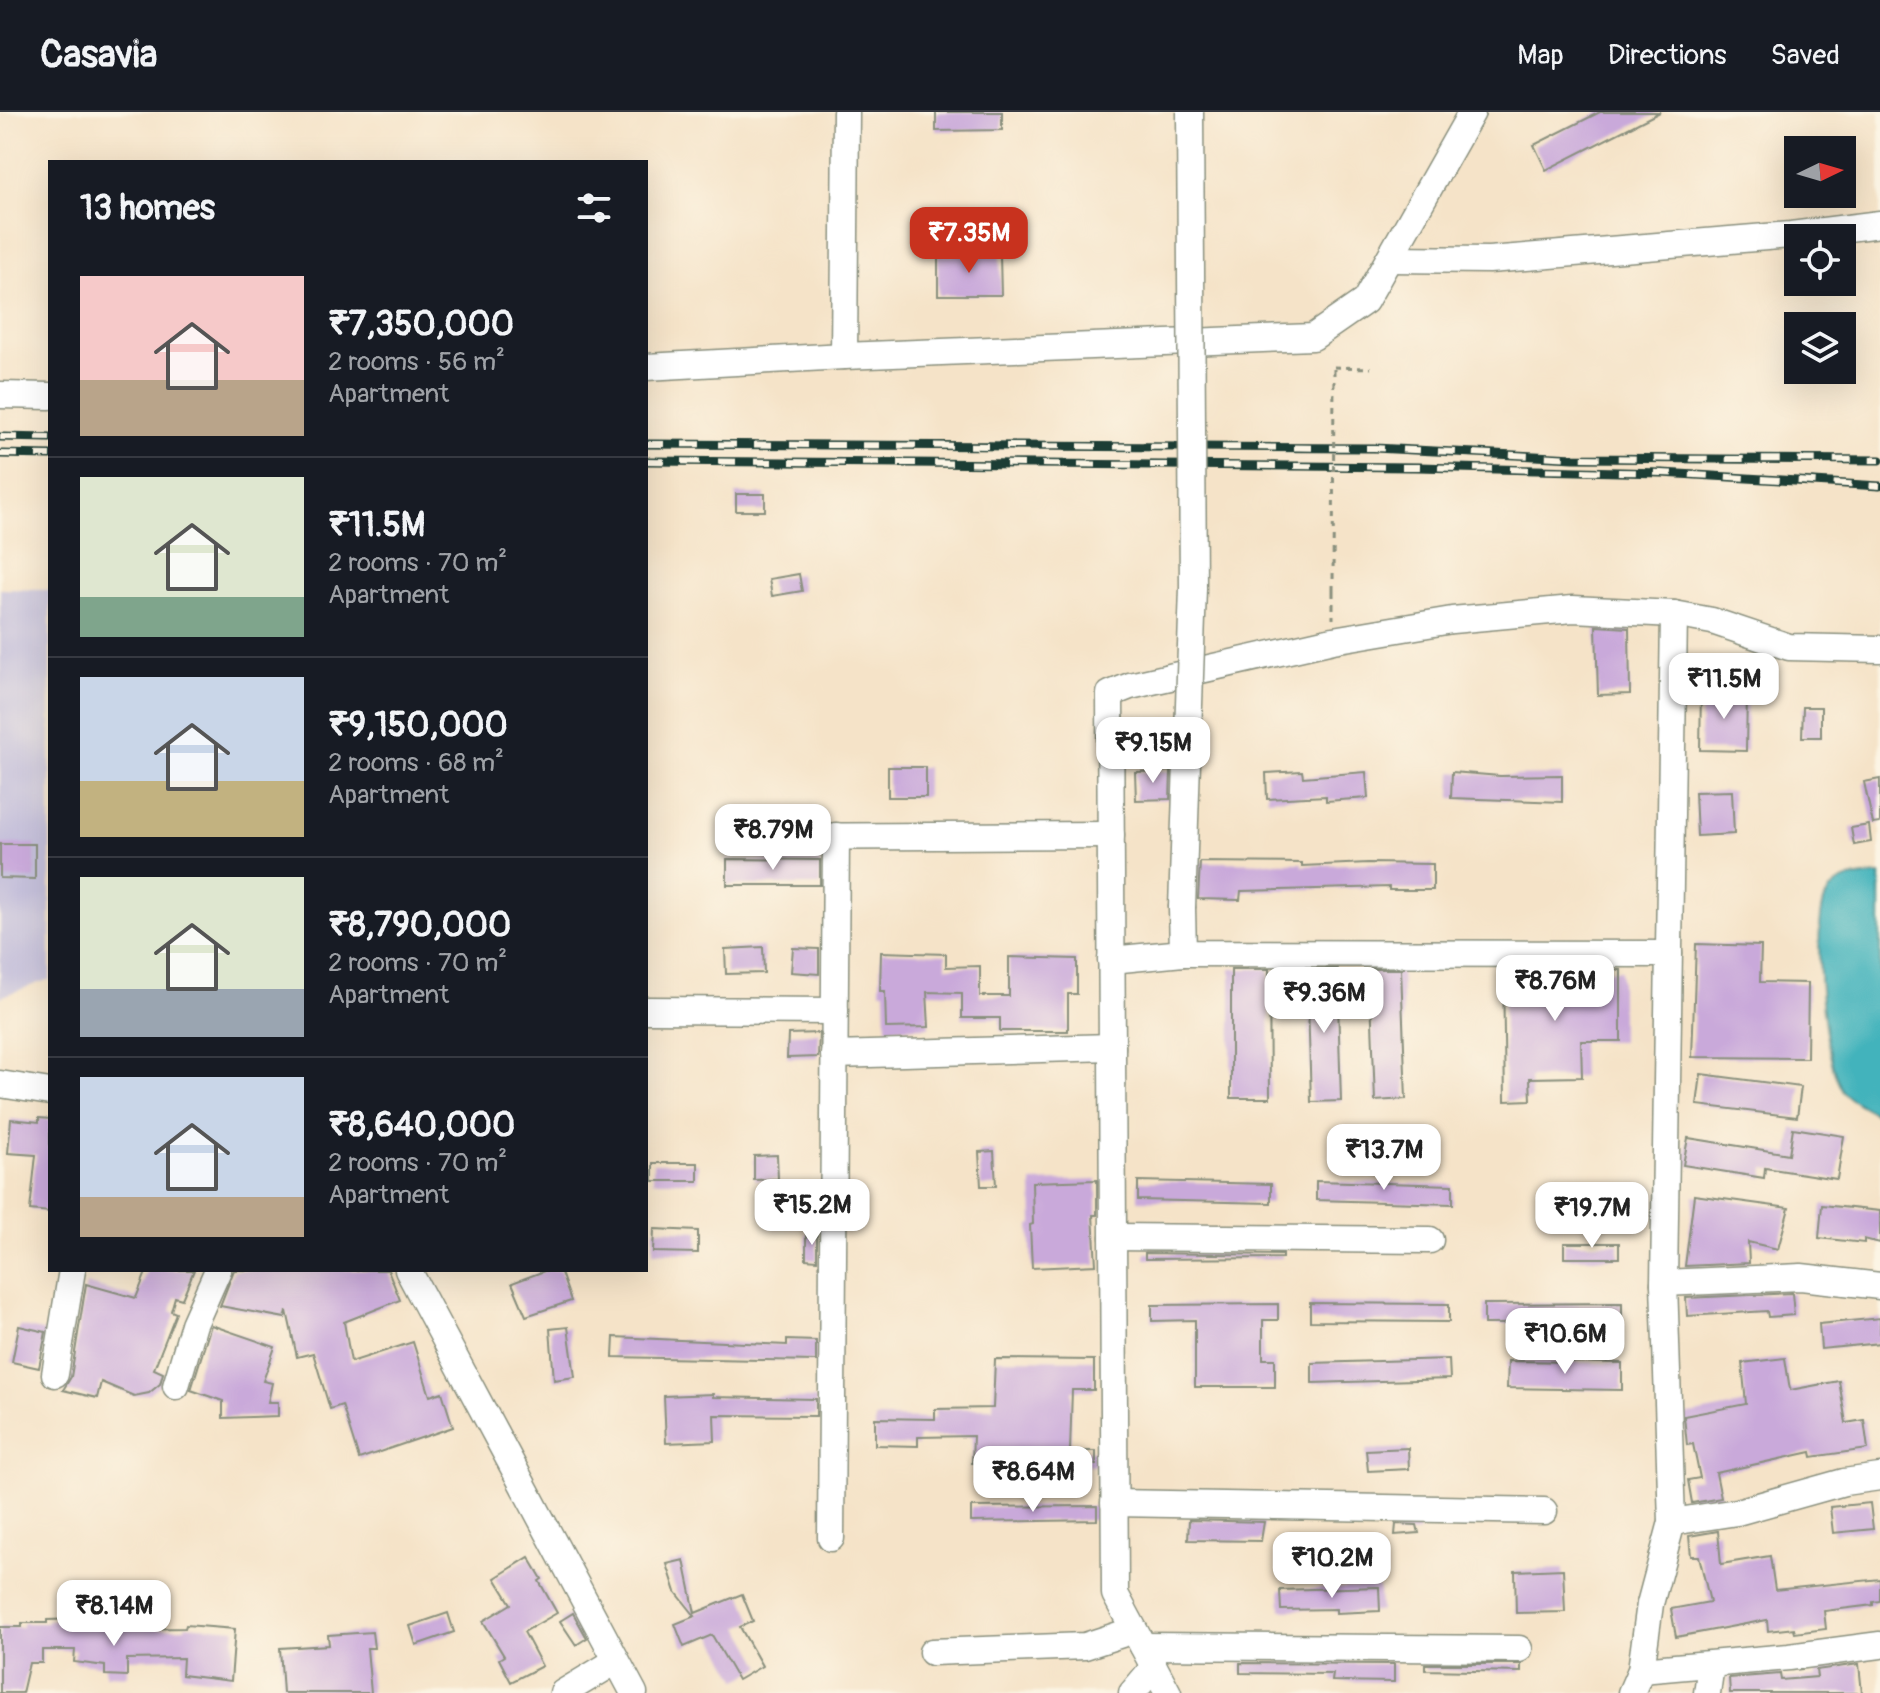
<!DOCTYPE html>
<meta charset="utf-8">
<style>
body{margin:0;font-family:Pangolin,sans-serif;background:#242831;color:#f1f3f6;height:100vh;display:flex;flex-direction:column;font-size:30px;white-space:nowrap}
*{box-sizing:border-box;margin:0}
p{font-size:26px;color:#9ea1a6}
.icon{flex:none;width:44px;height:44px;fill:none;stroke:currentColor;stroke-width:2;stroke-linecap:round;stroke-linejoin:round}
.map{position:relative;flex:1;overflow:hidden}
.details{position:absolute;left:48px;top:48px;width:600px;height:1112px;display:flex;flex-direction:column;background:#171b24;border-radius:0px;box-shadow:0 8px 32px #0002}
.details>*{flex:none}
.needle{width:52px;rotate:85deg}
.fabs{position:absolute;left:1784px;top:24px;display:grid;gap:16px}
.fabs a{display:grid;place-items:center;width:72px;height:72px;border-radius:0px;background:#171b24;box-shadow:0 8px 32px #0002;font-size:40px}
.price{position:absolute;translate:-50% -68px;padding:0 18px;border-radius:16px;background:#fff;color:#222;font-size:26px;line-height:52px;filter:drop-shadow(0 2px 4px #0008)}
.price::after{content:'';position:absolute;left:50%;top:48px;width:24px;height:18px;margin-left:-12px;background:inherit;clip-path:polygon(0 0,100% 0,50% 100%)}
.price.current{background:#c8321e;color:#fff}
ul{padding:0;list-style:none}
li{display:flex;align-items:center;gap:24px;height:200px;padding:0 32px}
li+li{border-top:2px solid #363941}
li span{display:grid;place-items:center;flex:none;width:224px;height:160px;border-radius:0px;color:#555}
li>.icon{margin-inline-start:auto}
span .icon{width:96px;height:96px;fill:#fffc;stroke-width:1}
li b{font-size:34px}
h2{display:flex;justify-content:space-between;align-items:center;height:96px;padding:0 32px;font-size:34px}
header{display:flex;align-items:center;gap:48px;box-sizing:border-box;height:112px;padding:0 40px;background:#171b24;border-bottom:2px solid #363941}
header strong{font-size:38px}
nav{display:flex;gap:44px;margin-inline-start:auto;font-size:28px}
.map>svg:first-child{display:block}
.industrial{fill:#c5c0da}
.water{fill:#43b3bc;stroke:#317878;stroke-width:2}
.building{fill:#c9a9da}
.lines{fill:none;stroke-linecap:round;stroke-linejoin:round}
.minor-casing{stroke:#8a907e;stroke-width:29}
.path{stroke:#8a907e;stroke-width:3;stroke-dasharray:6 6;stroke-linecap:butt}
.minor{stroke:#fff;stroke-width:26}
.rail-casing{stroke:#1f3d34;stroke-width:9}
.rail{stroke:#fcf5e5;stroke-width:6;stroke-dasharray:18;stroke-linecap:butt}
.minor-bridge-casing{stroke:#8a907e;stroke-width:29;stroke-linecap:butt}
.path-bridge{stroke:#8a907e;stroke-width:3;stroke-dasharray:6 6;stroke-linecap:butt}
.minor-bridge{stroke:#fff;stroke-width:26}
</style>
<header>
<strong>Casavia</strong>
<nav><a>Map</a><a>Directions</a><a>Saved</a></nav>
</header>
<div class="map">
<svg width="1880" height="1581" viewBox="0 0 1880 1581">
<rect width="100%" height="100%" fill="#fcf5e5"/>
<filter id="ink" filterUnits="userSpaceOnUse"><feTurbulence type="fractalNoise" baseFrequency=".0125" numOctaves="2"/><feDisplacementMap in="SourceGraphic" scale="16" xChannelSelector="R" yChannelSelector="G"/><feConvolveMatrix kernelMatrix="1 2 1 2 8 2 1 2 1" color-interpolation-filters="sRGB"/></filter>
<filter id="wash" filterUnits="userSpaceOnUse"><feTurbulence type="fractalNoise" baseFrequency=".006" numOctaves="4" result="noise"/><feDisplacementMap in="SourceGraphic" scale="32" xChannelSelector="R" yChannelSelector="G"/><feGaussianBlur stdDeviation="1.8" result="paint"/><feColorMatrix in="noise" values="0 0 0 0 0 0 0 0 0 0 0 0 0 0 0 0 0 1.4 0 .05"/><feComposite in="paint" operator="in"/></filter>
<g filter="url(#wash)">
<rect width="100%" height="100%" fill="#f5e3c8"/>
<path class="industrial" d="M0,477l50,1v389l-50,18z"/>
<path class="water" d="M1880,763v241c-10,-6 -29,-14 -36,-23 -21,-28 -33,-166 -18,-196 11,-21 33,-21 54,-22z"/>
<g id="blocks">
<g class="building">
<path d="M936,0h66v18l-66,1z"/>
<path d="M1600,0h60l-114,58 -12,-25z"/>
<path d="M938,143h62l1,40h-63z"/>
<rect x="736" y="382" width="29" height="17"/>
<path d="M799,462l3,17 -30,5 -3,-17z"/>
<path d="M1596,514l33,2 1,66 -32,1z"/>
<path d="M1701,579h46l-1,60 -46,-1z"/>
<path d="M1803,595h18v30h-19z"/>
<rect x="888" y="655" width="38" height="30"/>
<path d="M1171,659l-1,28 -34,1 -1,-28z"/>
<path d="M1302,659l1,6 63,-5 2,26 -42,3v-5l-59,3 -1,-26z"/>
<path d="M1452,660l48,4 62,-1v27l-111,-4z"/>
<path d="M1880,667v44l-7,1 -9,-42z"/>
<path d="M1732,679l2,43 -37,2 -2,-44z"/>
<path d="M1869,713l2,17 -17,3 -3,-17z"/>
<path d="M0,732h35v35l-35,-1z"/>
<path d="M727,747l93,1v25h-93z"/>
<path d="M1200,750l102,1v3l66,-3 65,1v26h-44v-3l-148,4 -1,9 -42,-1z"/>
<path d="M1696,832l65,2 -1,36 48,1 -1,75 -115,-1z"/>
<path d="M763,835l1,26 -38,1 -1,-25z"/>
<path d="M793,836l26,1v25l-28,-2z"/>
<path d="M881,840l65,2v13l34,-1v30h29v-39l68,2v35h-9v37h-68v-13h-38v-25l-35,-1 2,35 -43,1 -1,-37h-5z"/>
<path d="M1231,857h38l1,129h-39z"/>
<path d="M1307,857h30l4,132 -30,1z"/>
<path d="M1370,857h31l5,130 -31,2z"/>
<path d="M1503,858h118v71h-40l1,36 -52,1 1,22 -26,1z"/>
<path d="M819,921l-1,24 -31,1 1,-24z"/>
<path d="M1701,962l100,13 -4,30 -100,-12z"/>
<path d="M39,1006l11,1v93l-20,-2 6,-55 -28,-2 3,-34 28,3z"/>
<path d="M1793,1016l51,8 -7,43 -72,-11 -1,10 -81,-13 5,-27 101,16z"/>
<path d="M994,1039l2,35h-15l-2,-34z"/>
<path d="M777,1043l1,24 -24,1v-24z"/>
<rect x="653" y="1051" width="45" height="18"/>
<path d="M1097,1068v35h-4l3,50 -64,3 -2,-43 3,-1 -1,-42z"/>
<path d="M1138,1069l133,3v19l-133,-3z"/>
<path d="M1316,1069l137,4v19l-137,-4z"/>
<path d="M1694,1083l95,13 -11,41 -30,-7 1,21 -64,3z"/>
<path d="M1822,1093l58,6v32l-16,-4v4l-45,-5z"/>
<path d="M654,1117l44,2v22l-45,-1z"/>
<path d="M806,1122h11v26l-11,-1z"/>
<rect x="1564" y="1131" width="55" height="15"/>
<path d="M1145,1141l137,2v3l-137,1z"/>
<path d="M147,1158h47l-12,29 -7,-2 -4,14 5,2 -22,56 9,4 -3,11 -11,9 -15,3 -33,-14 -4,16 -34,-8 8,-13 15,-93 50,14z"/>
<path d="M234,1158h154l12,30 -56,22 7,40 62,-20 17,54 12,-4 11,35 -94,32 -17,-54 -12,4 -17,-56 -16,4 -10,-46 -2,7 -65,-12z"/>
<path d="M547,1158h13l11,31 -45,15 -14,-33z"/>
<path d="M1792,1181l2,22 -26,2 -1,-6 -80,5 -1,-18z"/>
<path d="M1310,1191l139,1v18l-139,-1z"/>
<path d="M1622,1191v20l-138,1v-20z"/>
<path d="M1278,1192v16h-15v39h12v28h-80v-67l-43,1v-16z"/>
<path d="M1880,1206v25l-59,6 -2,-25z"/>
<path d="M211,1213l64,22 -12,34 9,2 -4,19h10v14l-55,2v-17l-32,-11z"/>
<path d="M19,1214l27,6 -7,36 -27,-6z"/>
<path d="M568,1215l7,50 -21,3 -4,-51z"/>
<path d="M614,1225l173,8v-5l29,1v20l-203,-4z"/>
<path d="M1785,1246l5,32 49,-9 7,42 18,-3 4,29 -56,8 -1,-5 -95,21 5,25 -29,5 -4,-23 12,-2 -7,-34 -6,1 -3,-29 62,-12 -4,-41z"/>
<path d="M995,1247l99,1v30h-22l-2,61h26v14l-124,-2 1,-27 -55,1v9l-43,-1v-27l60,1v-10l58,-1z"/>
<path d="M1449,1247l1,20 -138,4v-20z"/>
<path d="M1508,1249l114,2v27l-115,-2z"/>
<path d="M713,1282v3l103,2v17l-102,-1 1,26 -49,2 -2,-47z"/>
<path d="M1408,1336l1,21 -41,2 -2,-21z"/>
<path d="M1870,1391l3,26 -40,4 -3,-26z"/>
<path d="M1097,1394v14l-126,2v-15z"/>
<path d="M1189,1408l75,2 -3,19 -73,-1z"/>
<path d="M1396,1412l21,1 2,8 -24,2z"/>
<path d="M1718,1419l3,33 49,-8 5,34 105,-11v22l-7,1v3l-49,6 2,18 -31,4 -1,-5 -26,3 -1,-11 -91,17 -5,-28 39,-7 -11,-46h-8l-2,-20z"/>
<path d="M529,1445l13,22 -3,2 18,32 -33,19 18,34 -31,16 -12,-23 5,-3 -21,-35 28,-17 -16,-26z"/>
<path d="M684,1448l11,53 47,-19 11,27 -13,6 22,39 -24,14 -26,-45 -28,12 -9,-23 20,-8 -19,-24 -9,-28z"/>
<path d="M1563,1457l2,43 -49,1 -1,-42z"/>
<path d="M1379,1475l1,24 -44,2v-4l-55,1 -1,-20z"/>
<path d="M448,1501l6,19 -38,13 -6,-19z"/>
<path d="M573,1501l14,25 -11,7 -16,-24z"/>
<path d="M81,1507l47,6v4l57,-1 1,-3 49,4 -4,52 -49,-6 1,-17 -56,1v17l-22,-1v-9l-31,-4 1,-12h-33v13h-13l-7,30h-22v-66h22v-4h25v-3z"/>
<path d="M372,1520l2,16h-7l4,45h-88l-3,-45 49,-3 -1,-10z"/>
<path d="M1240,1551l154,1v18l-62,-1 1,-7 -93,-1z"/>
<path d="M1425,1552h96v8l-96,-2z"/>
<path d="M1859,1552l3,29h-132l-1,-15 51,-4 1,6 36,-3 -1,-7z"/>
</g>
</g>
</g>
<g filter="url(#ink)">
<use href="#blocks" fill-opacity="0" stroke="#8a907e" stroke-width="2"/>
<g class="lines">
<defs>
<g id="minor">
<path d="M1389,147l100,1 302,-25 89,-11"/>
<path d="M844,244l2,-244"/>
<path d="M646,255l198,-11 469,-19 52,-36 107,-189"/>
<path d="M0,283l50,1"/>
<path d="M738,725l373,-2"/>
<path d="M1182,796l1,45 486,1"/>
<path d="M1111,848l72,-7"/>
<path d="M646,898l189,1"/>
<path d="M834,943l278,-8"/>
<path d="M0,972l50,8"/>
<path d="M1113,1125l317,3"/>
<path d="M408,1158l226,423"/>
<path d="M1664,1171l137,-6 79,9"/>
<path d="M55,1262l17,-104"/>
<path d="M176,1274l18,-62 24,-54"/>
<path d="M1114,1391l430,8"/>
<path d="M1672,1410l65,-10 107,-30 36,-5"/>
<path d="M831,1426l5,-702"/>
<path d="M1143,1534l376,3"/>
<path d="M932,1540l153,-6 49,-16"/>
<path d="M1641,1558l148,-13 91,-12"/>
<path d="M563,1581l53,-32"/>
<path d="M1132,1581l22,-26"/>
<path d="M1168,1581l-53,-99 -5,-900 20,-8 203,-46 119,-20 121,-11 101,5 38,7 77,26 91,2"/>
<path d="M1631,1581l10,-23 9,-66 22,-82 -8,-239 10,-669"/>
<path d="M1707,1581l4,-28"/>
</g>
</defs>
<use href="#minor" class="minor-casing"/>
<g class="path">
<path d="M1334,255l37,1"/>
<path d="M1333,479v28"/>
</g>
<use href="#minor" class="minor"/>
<defs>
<g id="rail">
<path d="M0,325l50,1"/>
<path d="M646,332l728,4 200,10 306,2"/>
<path d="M0,342l50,1"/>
<path d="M646,349l772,6 244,6 218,13"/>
</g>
</defs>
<use href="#rail" class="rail-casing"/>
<use href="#rail" class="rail"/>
<defs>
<path id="minor-bridge" d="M1182,796l11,-320 -3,-476"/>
</defs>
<use href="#minor-bridge" class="minor-bridge-casing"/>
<path class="path-bridge" d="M1333,479l1,-224"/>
<use href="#minor-bridge" class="minor-bridge"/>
</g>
</g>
</svg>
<div class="fabs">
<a><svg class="needle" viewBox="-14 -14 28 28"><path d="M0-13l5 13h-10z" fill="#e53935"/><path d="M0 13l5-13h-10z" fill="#9ea1a6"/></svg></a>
<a><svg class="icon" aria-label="locate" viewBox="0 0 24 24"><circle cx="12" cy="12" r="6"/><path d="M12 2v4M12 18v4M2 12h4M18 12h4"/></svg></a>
<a><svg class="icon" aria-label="layers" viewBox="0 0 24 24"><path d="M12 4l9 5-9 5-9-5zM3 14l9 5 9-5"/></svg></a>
</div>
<b class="price current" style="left:969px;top:163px">₹7.35M</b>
<b class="price" style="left:1724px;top:609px">₹11.5M</b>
<b class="price" style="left:1153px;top:673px">₹9.15M</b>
<b class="price" style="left:773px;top:760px">₹8.79M</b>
<b class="price" style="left:1555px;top:911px">₹8.76M</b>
<b class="price" style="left:1324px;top:923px">₹9.36M</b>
<b class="price" style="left:1384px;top:1080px">₹13.7M</b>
<b class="price" style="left:812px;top:1135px">₹15.2M</b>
<b class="price" style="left:1592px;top:1138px">₹19.7M</b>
<b class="price" style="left:1565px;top:1264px">₹10.6M</b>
<b class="price" style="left:1033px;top:1402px">₹8.64M</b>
<b class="price" style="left:1332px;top:1488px">₹10.2M</b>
<b class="price" style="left:114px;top:1536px">₹8.14M</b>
<section class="details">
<h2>13 homes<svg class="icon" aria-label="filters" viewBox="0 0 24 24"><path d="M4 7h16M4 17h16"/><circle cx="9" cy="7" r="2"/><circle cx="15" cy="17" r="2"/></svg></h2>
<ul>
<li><span style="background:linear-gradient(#f6c9c9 65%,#b9a48a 0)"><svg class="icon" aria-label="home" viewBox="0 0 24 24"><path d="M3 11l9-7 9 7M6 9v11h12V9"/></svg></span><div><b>₹7,350,000</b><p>2 rooms · 56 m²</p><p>Apartment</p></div></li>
<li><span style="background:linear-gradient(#dfe7d0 75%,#7fa58c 0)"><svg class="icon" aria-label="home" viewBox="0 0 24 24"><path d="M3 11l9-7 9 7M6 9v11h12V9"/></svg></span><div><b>₹11.5M</b><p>2 rooms · 70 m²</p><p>Apartment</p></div></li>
<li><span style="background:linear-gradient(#c9d6e8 65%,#c2b280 0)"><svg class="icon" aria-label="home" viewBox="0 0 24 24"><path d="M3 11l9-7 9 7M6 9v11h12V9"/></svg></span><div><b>₹9,150,000</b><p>2 rooms · 68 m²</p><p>Apartment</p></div></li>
<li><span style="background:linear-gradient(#dfe7d0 70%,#9aa5b1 0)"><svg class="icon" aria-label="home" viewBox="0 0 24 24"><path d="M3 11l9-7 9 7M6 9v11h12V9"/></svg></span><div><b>₹8,790,000</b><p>2 rooms · 70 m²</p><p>Apartment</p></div></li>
<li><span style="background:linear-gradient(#c9d6e8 75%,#b9a48a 0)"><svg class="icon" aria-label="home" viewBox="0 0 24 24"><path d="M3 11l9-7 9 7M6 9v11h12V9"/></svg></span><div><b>₹8,640,000</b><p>2 rooms · 70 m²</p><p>Apartment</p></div></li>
</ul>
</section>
</div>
